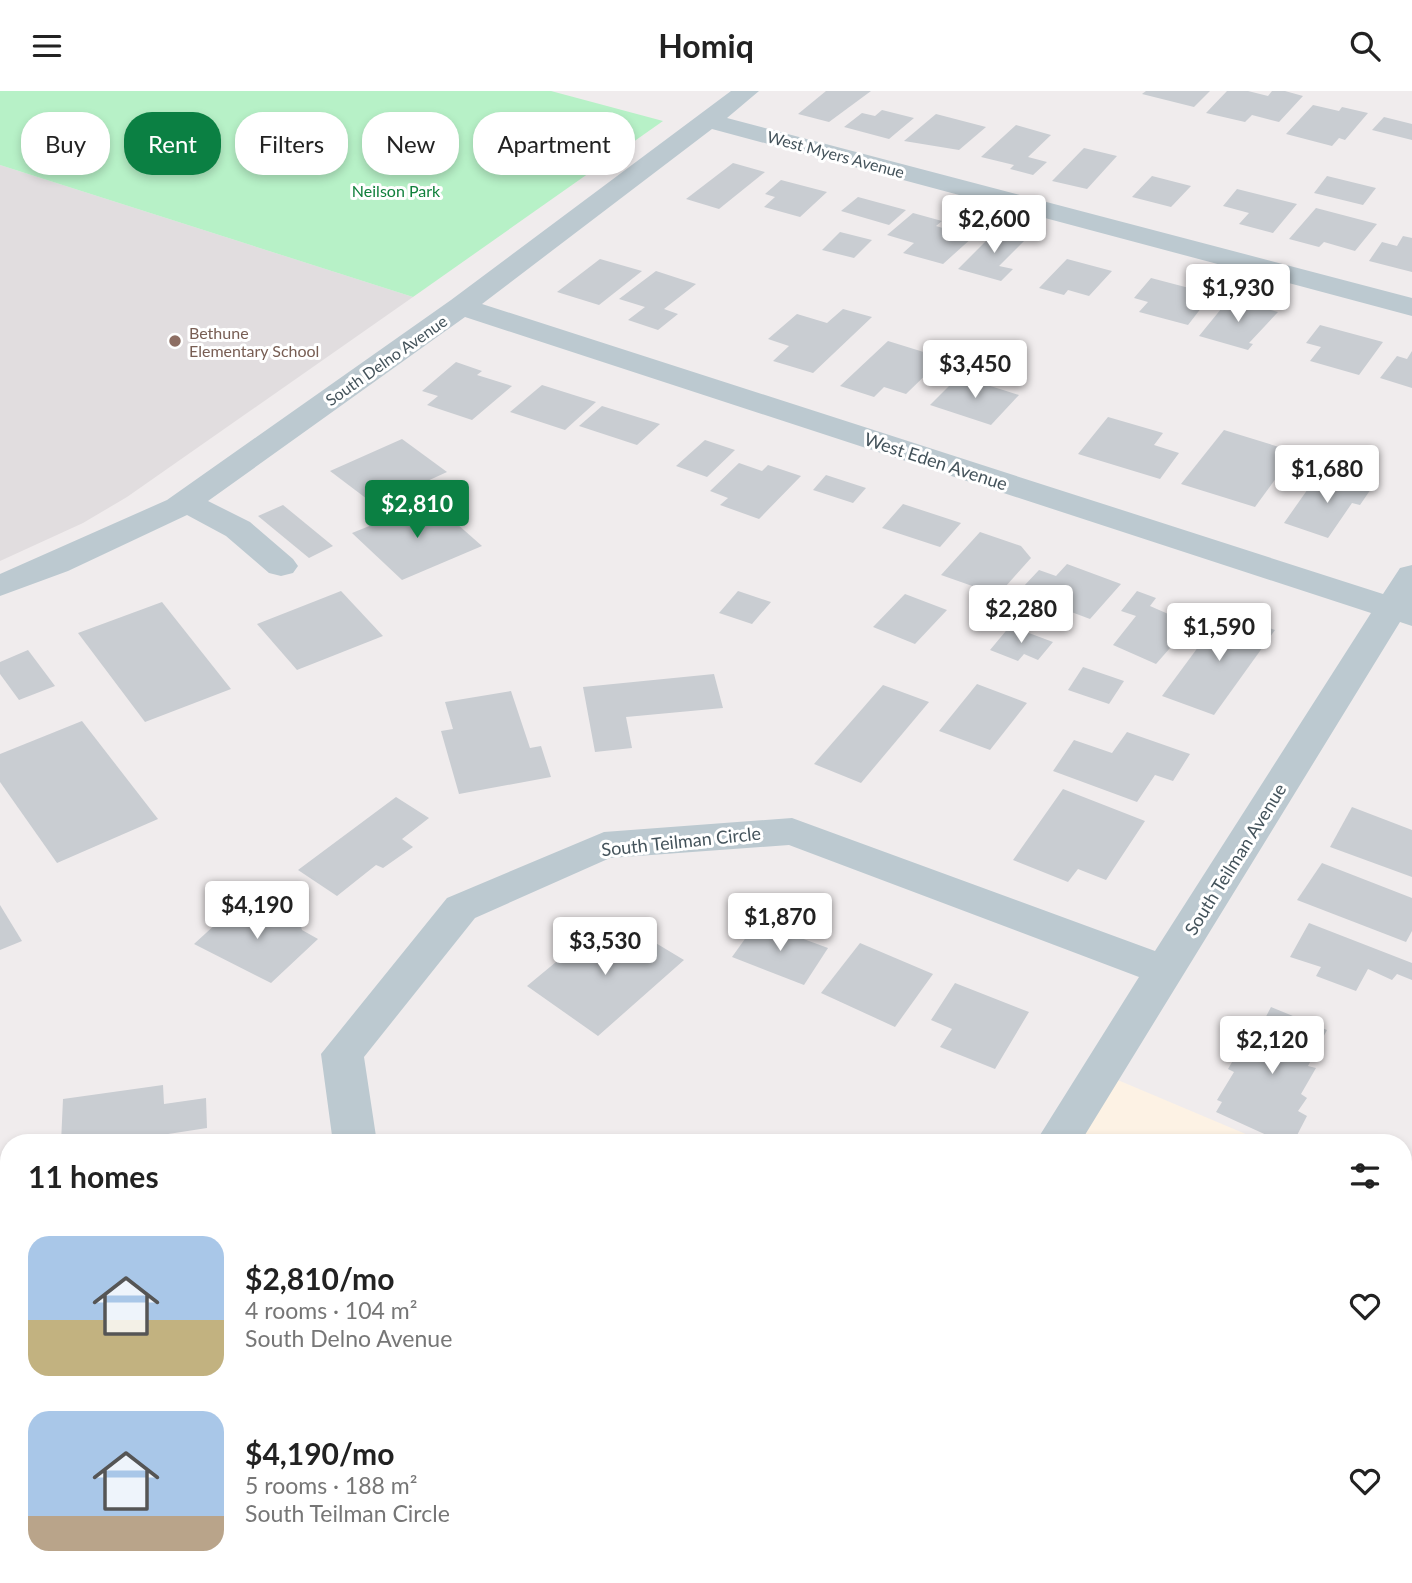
<!DOCTYPE html>
<meta charset="utf-8">
<style>
body{margin:0;font-family:Lato,sans-serif;background:#f2f2f2;color:#222;height:100vh;display:flex;flex-direction:column;font-size:26px;white-space:nowrap}
*{box-sizing:border-box;margin:0}
p{font-size:23px;color:#767676}
.icon{flex:none;width:38px;height:38px;fill:none;stroke:currentColor;stroke-width:2;stroke-linecap:round;stroke-linejoin:round}
.map{position:relative;flex:1;overflow:hidden}
.sheet{position:absolute;left:0px;top:1043px;width:1412px;height:450px;display:flex;flex-direction:column;background:#fff;border-radius:28px 28px 0 0;box-shadow:0 4px 10px #0003}
.sheet>*{flex:none}
.top-card{position:absolute;left:21px;top:21px;width:700px;height:63px;display:flex;gap:14px}
.price{position:absolute;translate:-50% -60px;padding:0 16px;border-radius:7px;background:#fff;color:#222;font-size:23px;line-height:46px;filter:drop-shadow(0 2px 4px #0008)}
.price::after{content:'';position:absolute;left:50%;top:42px;width:21px;height:16px;margin-left:-10px;background:inherit;clip-path:polygon(0 0,100% 0,50% 100%)}
.price.on{background:#0b8043;color:#fff}
ul{padding:0;list-style:none}
li{display:flex;align-items:center;gap:21px;height:175px;padding:0 28px}
li span{display:grid;place-items:center;flex:none;width:196px;height:140px;border-radius:21px;color:#555}
li>.icon{margin-inline-start:auto}
span .icon{width:84px;height:84px;fill:#fffc;stroke-width:1}
li b{font-size:30px}
h2{display:flex;justify-content:space-between;align-items:center;height:84px;padding:0 28px;font-size:30px}
.chip{padding:0 24px;border-radius:28px;background:#fff;box-shadow:0 4px 10px #0003;font-size:24px;line-height:63px}
.chip.on{background:#0b8043;color:#fff}
header{display:flex;justify-content:space-between;align-items:center;height:91px;padding:0 28px;background:#fff;font-size:32px;font-weight:700}
.map>svg:first-child{display:block}
.commercial{fill:#fdf2e4}
.education{fill:#e1dddf}
.green{fill:#b7f1c7}
.building{fill:#c9cdd2}
.lines{fill:none;stroke-linecap:round;stroke-linejoin:round}
.minor{fill:#bcc9d0;fill-rule:evenodd}
.education-dot{fill:#8d6e63;stroke:#fff;stroke-width:2.5}
.labels{text-anchor:middle;dominant-baseline:central;stroke-width:6;stroke-linejoin:round;paint-order:stroke}
.far-street-label{font-size:16px;fill:#44535b;stroke:#fff}
.far-park-label{font-size:16px;fill:#11803c;stroke:#fff}
.far-education-label{font-size:16px;fill:#785e54;stroke:#fff;text-anchor:start}
.street-label{font-size:18px;fill:#44535b;stroke:#fff}
</style>
<header><svg class="icon" aria-label="menu" viewBox="0 0 24 24"><path d="M4 6h16M4 12h16M4 18h16"/></svg>Homiq<svg class="icon" aria-label="search" viewBox="0 0 24 24"><circle cx="10" cy="10" r="6"/><path d="M15 15l6 6"/></svg></header>
<div class="map">
<svg width="1412" height="1492" viewBox="0 0 1412 1492">
<rect width="100%" height="100%" fill="#f0eced"/>
<g class="commercial">
<path d="M1094,979l173,73h-218z"/>
<path d="M1404,1109l8,4v379h-137l-15,-8h144z"/>
</g>
<path class="education" d="M0,74l413,132 -286,200 -44,26 -83,38z"/>
<path class="green" d="M0,0h551l112,30 -250,176 -413,-132z"/>
<g class="building">
<path d="M826,0h45l-42,31 -31,-8z"/>
<path d="M1146,0h64l-16,16 -52,-13z"/>
<path d="M1227,0h21l20,5 4,-5h13l18,5 -24,26 -27,-7 -7,7 -39,-9z"/>
<path d="M1313,14l26,6 3,-4 26,6 -23,27 -6,-2 -7,8 -46,-12z"/>
<path d="M882,19l32,8 -25,21 -45,-12 18,-14 13,3z"/>
<path d="M936,23l50,13 -27,23 -55,-9z"/>
<path d="M1384,26l28,7v16l-40,-10z"/>
<path d="M1016,34l35,10 -23,22 19,5 -14,13 -23,-6 4,-4 -33,-8z"/>
<path d="M1084,57l33,8 -30,33 -35,-8z"/>
<path d="M733,72l32,9 -46,37 -33,-10z"/>
<path d="M1152,85l39,10 -20,21 -39,-10z"/>
<path d="M1327,85l49,12 -13,17 -49,-12z"/>
<path d="M781,89l46,12 -27,25 -36,-10 11,-10 -10,-3z"/>
<path d="M1237,98l60,15 -24,29 -34,-9 10,-11 -26,-7z"/>
<path d="M858,106l48,13 -17,15 -48,-14z"/>
<path d="M1316,117l61,16 -22,27 -31,-9 -5,5 -30,-8z"/>
<path d="M913,122l29,8 -6,5 37,11 -30,27 -40,-11 11,-10 -27,-8z"/>
<path d="M998,138l30,8 -29,29 14,3 -12,12 -43,-12z"/>
<path d="M840,141l32,8 -18,18 -32,-8z"/>
<path d="M1403,145l9,2v34l-43,-11 13,-19 15,4z"/>
<path d="M600,168l42,12 -43,34 -42,-13z"/>
<path d="M1067,168l45,12 -23,25 -21,-6 -4,5 -25,-7z"/>
<path d="M656,180l40,13 -32,25 14,5 -20,16 -30,-10 17,-13 -26,-8z"/>
<path d="M1151,187l61,16 -24,31 -49,-13 9,-10 -14,-4z"/>
<path d="M1230,207l48,14 -29,31 4,1 -5,6 -49,-14z"/>
<path d="M843,218l29,8 -59,56 -40,-12 16,-15 -21,-7 29,-25 30,9z"/>
<path d="M1320,234l63,17 -24,33 -49,-14 11,-14 -15,-4z"/>
<path d="M888,250l55,17 -37,36 -22,-7 -10,10 -34,-11z"/>
<path d="M1412,260v37l-32,-10 17,-22 10,3z"/>
<path d="M456,271l26,9 -5,4 35,11 -40,34 -45,-15 11,-9 -16,-5z"/>
<path d="M959,285l60,19 -28,30 -61,-20z"/>
<path d="M542,294l54,17 -31,28 -55,-18z"/>
<path d="M602,315l58,18 -23,21 -58,-19z"/>
<path d="M1108,326l55,16 -9,12 25,8 -19,26 -82,-25z"/>
<path d="M1224,339l71,22 -40,55 -74,-23z"/>
<path d="M402,348l45,33 -72,33 -45,-34z"/>
<path d="M705,349l30,10 -28,27 -31,-11z"/>
<path d="M739,372l23,8 6,-6 33,11 -42,43 -39,-14 8,-7 -18,-7z"/>
<path d="M1334,383l39,12 -13,19 -8,-2 -24,35 -44,-15 26,-37 13,3z"/>
<path d="M826,384l40,13 -13,15 -40,-13z"/>
<path d="M431,410l51,45 -80,34 -50,-47z"/>
<path d="M903,413l58,19 -21,24 -58,-19z"/>
<path d="M283,414l50,41 -24,12 -51,-42z"/>
<path d="M980,441l41,14 10,12 -33,37 -57,-20z"/>
<path d="M1067,473l54,20 -31,35 -56,-21 5,-5 -16,-6 16,-17 17,6z"/>
<path d="M341,500l42,45 -86,34 -40,-46z"/>
<path d="M738,500l33,11 -19,22 -33,-11z"/>
<path d="M1137,500l19,7 -6,8 41,18 -35,40 -43,-19 23,-29 -15,-5z"/>
<path d="M905,503l42,16 -32,34 -42,-17z"/>
<path d="M162,511l69,87 -86,33 -67,-89z"/>
<path d="M1224,521l51,18 -61,85 -52,-19z"/>
<path d="M1010,535l43,16 -15,18 -14,-6 -6,7 -28,-11z"/>
<path d="M28,559l27,36 -36,14 -19,-26v-12z"/>
<path d="M1083,576l41,14 -15,23 -41,-14z"/>
<path d="M714,583l9,34 -97,9 6,31 -37,4 -12,-65z"/>
<path d="M977,593l50,19 -37,47 -51,-19z"/>
<path d="M883,594l46,17 -68,81 -47,-19z"/>
<path d="M511,600l19,57 11,-2 10,31 -92,17 -18,-63 12,-2 -8,-27z"/>
<path d="M82,630l76,98 -101,44 -57,-81v-28z"/>
<path d="M1127,641l63,22 -17,27 -18,-6 -18,27 -84,-31 21,-31 38,13z"/>
<path d="M1063,698l82,32 -39,59 -28,-11 -10,13 -55,-22z"/>
<path d="M396,706l33,21 -27,21 11,8 -30,21 -7,-3 -39,31 -39,-26z"/>
<path d="M1352,716l60,23v47l-82,-30z"/>
<path d="M1322,772l90,35v33l-6,11 -109,-42z"/>
<path d="M241,810l45,21 13,-2 3,10 16,9 -47,44 -77,-39z"/>
<path d="M0,814l22,36 -22,9z"/>
<path d="M757,831l71,26 -24,37 -72,-28z"/>
<path d="M1309,832l103,40v17l-15,-6 -5,6 -24,-11 -12,22 -40,-15 5,-9 -31,-10z"/>
<path d="M624,833l60,36 -86,76 -71,-50 58,-48 18,2z"/>
<path d="M860,852l73,31 -38,53 -74,-34z"/>
<path d="M955,892l74,29 -34,57 -55,-22 12,-18 -21,-9z"/>
<path d="M1271,916l56,23 -19,36 8,2 -15,26 6,4 -9,13 9,5 -14,27h-9l-68,-31 6,-10 -5,-2 17,-28 -6,-3 25,-43 7,2z"/>
<path d="M163,994l1,19 42,-6 1,30 -97,15h-49l2,-44z"/>
<path d="M1407,1266l5,2v224h-83l-16,-8h91v-209z"/>
<path d="M5,1469l4,2v13h21l12,8h-42v-17z"/>
<path d="M425,1484h60l12,8h-78z"/>
<path d="M536,1484h13l14,8h-31z"/>
</g>
<g class="lines">
<g class="minor">
<path d="M731,0h28l-32,27 685,180v18l-700,-187 -230,175 901,290 17,-26 12,-3v61l-12,-4 -320,521h-45l104,-166 -350,-132 -179,13 -135,60 -111,139 13,86h-44l-12,-89 126,-156 157,-66 188,-14 363,133 216,-338 -906,-296 -257,184 42,21 43,37 5,7 -5,7 -12,3 -12,-3 -43,-37 -39,-21 -119,56 -68,25v-22l167,-74 284,-200z"/>
<path d="M758,1484h54l-3,8h-54z"/>
</g>
</g>
<circle class="education-dot" cx="175" cy="250" r="7"/>
<g class="labels">
<g class="far-street-label">
<text transform="translate(836 63) rotate(15)">West Myers Avenue</text>
<text transform="translate(386 269) rotate(-35)">South Delno Avenue</text>
</g>
<g class="far-park-label">
<text x="396" y="99">Neilson Park</text>
</g>
<g class="far-education-label">
<text x="189" y="241">Bethune<tspan x="189" dy="18">Elementary School</tspan></text>
</g>
<g class="street-label">
<text transform="translate(936 370) rotate(18)">West Eden Avenue</text>
<text transform="translate(681 750) rotate(-6)">South Teilman Circle</text>
<text transform="translate(1235 768) rotate(-58)">South Teilman Avenue</text>
</g>
</g>
</svg>
<b class="price" style="left:994px;top:164px">$2,600</b>
<b class="price" style="left:1238px;top:233px">$1,930</b>
<b class="price" style="left:975px;top:309px">$3,450</b>
<b class="price" style="left:1327px;top:414px">$1,680</b>
<b class="price on" style="left:417px;top:449px">$2,810</b>
<b class="price" style="left:1021px;top:554px">$2,280</b>
<b class="price" style="left:1219px;top:572px">$1,590</b>
<b class="price" style="left:257px;top:850px">$4,190</b>
<b class="price" style="left:780px;top:862px">$1,870</b>
<b class="price" style="left:605px;top:886px">$3,530</b>
<b class="price" style="left:1272px;top:985px">$2,120</b>
<div class="top-card">
<a class="chip">Buy</a>
<a class="chip on">Rent</a>
<a class="chip">Filters</a>
<a class="chip">New</a>
<a class="chip">Apartment</a>
</div>
<section class="sheet">
<h2>11 homes<svg class="icon" aria-label="filters" viewBox="0 0 24 24"><path d="M4 7h16M4 17h16"/><circle cx="9" cy="7" r="2"/><circle cx="15" cy="17" r="2"/></svg></h2>
<ul>
<li><span style="background:linear-gradient(#a9c7e8 60%,#c2b280 0)"><svg class="icon" aria-label="home" viewBox="0 0 24 24"><path d="M3 11l9-7 9 7M6 9v11h12V9"/></svg></span><div><b>$2,810/mo</b><p>4 rooms · 104 m²</p><p>South Delno Avenue</p></div><svg class="icon" aria-label="heart" viewBox="0 0 24 24"><path d="M12 20l-8-8c-3-5 5-10 8-4 3-6 11-1 8 4z"/></svg></li>
<li><span style="background:linear-gradient(#a9c7e8 75%,#b9a48a 0)"><svg class="icon" aria-label="home" viewBox="0 0 24 24"><path d="M3 11l9-7 9 7M6 9v11h12V9"/></svg></span><div><b>$4,190/mo</b><p>5 rooms · 188 m²</p><p>South Teilman Circle</p></div><svg class="icon" aria-label="heart" viewBox="0 0 24 24"><path d="M12 20l-8-8c-3-5 5-10 8-4 3-6 11-1 8 4z"/></svg></li>
</ul>
</section>
</div>
